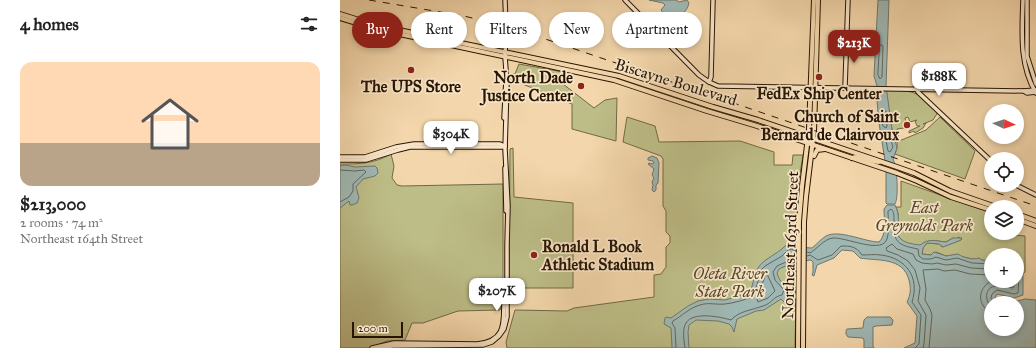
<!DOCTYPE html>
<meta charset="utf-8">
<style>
body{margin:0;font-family:"IM FELL Great Primer",serif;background:#f6f6f6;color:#222;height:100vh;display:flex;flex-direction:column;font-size:15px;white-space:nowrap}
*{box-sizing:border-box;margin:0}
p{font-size:13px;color:#767676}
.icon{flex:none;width:22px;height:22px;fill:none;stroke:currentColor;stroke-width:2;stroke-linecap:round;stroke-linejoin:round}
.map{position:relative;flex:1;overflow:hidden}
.panel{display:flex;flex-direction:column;background:#fff;width:340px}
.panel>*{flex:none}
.hud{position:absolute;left:12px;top:12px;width:380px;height:36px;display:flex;gap:8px}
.needle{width:26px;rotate:93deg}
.controls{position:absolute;left:644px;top:104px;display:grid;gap:8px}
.controls a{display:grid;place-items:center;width:40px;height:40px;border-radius:50%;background:#fff;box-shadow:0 2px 6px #0003;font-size:20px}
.scale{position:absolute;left:12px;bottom:10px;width:51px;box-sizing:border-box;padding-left:4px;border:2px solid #281501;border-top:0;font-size:11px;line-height:14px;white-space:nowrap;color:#281501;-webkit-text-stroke:3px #f7e4c8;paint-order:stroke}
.price{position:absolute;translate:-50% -34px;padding:0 9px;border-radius:8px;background:#fff;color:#222;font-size:13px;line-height:26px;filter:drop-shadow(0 1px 2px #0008)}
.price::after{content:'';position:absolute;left:50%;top:24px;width:12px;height:9px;margin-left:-6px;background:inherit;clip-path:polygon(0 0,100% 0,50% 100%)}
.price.current{background:#8f2418;color:#fff}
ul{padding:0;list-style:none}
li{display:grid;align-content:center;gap:8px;height:212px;padding:0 20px}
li+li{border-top:1px solid #e0e0e0}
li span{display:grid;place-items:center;height:124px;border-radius:12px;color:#555}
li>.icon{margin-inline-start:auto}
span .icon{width:72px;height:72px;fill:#fffc;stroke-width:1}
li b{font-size:17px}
h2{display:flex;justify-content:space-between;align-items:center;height:48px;padding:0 20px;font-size:17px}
.chip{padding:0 14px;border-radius:18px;background:#fff;box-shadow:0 2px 6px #0003;font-size:14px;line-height:36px}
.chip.current{background:#8f2418;color:#fff}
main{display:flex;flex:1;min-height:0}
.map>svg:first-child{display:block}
.green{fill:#bdbd87;stroke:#726944}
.water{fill:#9fb7b3;stroke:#6f766c;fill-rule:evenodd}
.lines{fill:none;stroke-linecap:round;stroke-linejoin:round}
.shore{stroke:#64665a;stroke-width:1}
.secondary-casing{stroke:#281501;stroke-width:5.5}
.primary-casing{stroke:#281501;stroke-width:6}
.secondary{stroke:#f7e4c8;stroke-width:3.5}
.primary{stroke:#f3d6ab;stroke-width:4}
.rail{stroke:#281501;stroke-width:1;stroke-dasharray:7 7;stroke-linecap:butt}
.poi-dot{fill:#8f2418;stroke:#f7e4c8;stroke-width:1.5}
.labels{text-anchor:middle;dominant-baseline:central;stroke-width:3.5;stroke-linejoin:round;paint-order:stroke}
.poi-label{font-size:16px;font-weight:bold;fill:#281501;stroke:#f7e4c8;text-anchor:end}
.street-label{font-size:16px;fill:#281501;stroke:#f7e4c8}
.park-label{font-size:16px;font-style:italic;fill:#554729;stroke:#f7e4c8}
</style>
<main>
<section class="panel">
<h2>4 homes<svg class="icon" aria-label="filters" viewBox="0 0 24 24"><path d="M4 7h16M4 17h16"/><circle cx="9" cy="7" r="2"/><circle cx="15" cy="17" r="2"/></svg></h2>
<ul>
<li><span style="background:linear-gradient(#ffd9b3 65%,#b9a48a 0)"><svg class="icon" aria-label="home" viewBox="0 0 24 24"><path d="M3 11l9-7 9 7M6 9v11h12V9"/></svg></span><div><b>$213,000</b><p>2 rooms · 74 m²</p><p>Northeast 164th Street</p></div></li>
</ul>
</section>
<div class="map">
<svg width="696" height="348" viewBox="0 0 696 348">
<rect width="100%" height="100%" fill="#f3d6ab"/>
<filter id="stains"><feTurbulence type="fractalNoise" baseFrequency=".005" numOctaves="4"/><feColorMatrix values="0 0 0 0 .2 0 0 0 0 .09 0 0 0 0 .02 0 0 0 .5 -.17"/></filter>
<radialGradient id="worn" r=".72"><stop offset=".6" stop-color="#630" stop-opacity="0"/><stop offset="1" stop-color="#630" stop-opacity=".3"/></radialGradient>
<g class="green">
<path d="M179,64l44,8v12l31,24 11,-8 12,-2 -1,43 -44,-12v-25l-62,-25 1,-5h4z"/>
<path d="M547,90c31,1 30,2 51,22l-5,8 -10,4 3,-1 -3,5 -8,5 -1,-2 -5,2v-2l11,-5h-3l-2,-5 2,-1 -7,2 -2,-5 -3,1 2,8 -2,1 1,2 -2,-1 -7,1 2,12 27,-11 14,-13 35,34 -10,28 -70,-25 2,-6v-6l-5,-12 -6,-37z"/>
<path d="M287,117l28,9 4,16 81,-1 34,11v13h18l1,-10h10l-5,31 -3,162h-288l-1,-6 9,-32 52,1 7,-3 80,-11v-22l7,-1 5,-7v-20l4,-4v-7l-4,-4v-21l-3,-5v-47l-2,-3 -38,-14z"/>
<path d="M173,148l1,49 59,6v85h-64l1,-139z"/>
<path d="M51,154l3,12 -2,12 5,7 5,1 101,-2v115l-3,11 -42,1 -35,12h-11l-7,17 -18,1 -18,7h-29v-184c20,0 33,0 51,-10z"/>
<path d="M561,181l90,32v20h12v1l22,2v36l-2,2 -2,-3 -4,-1v-15h-26l-1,6 -18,-2 -17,-4 -9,1 -10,-4 -5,3 -9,-1 1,-6 4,-5 12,1 3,3 19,-7 1,-1 -3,-2 -3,2 -3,-1 -7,4c-11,-1 -17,-4 -26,4l-12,-2 -7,-3 -3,-4v-24l-2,-6h5z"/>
</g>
<g class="water">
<path d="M309,0h27l3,2 8,-2 2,3c-2,10 -11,15 -21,17l-7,-10 4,-5 -2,-2z"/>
<path d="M538,0h11l-3,86 6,44 5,18 -4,11c4,7 6,38 2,45h-8l-1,-1v-36l-7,-44 -2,-22v-15l-3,-10z"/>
<path d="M312,156l5,2 2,5 -1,20 -2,2v5l-2,2 -2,-2 1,-5 -1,-3 2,-4 -2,-3 2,-6 -6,-5 1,-1 4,1 1,-1 -1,-2 -5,-1v-2z"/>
<path d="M5,165l10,2 20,-1 2,2 1,5 -3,3 -12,3 -7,8 3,11 -2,5 -5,2h-2l-1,-4 -9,7v-42z"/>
<path d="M547,205h8c11,21 -12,36 25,40 9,-7 15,-4 26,-3l7,-4h9l-1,2 -18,7 -4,-3 -12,-1 -4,5 -1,6 9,1 3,-3 12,4 12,-2c6,4 15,6 21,4l3,2 9,1v20h26v-11l4,1 2,3v21l-9,3 -17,-4 -2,4 19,4 11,-3 11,1v48h-132l11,-5 2,-27 -10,-14c4,-8 4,-14 2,-22 -6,-23 -31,-19 -49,-22l-7,-7 -11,-1 -8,8 -17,7 -3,11 -2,-1 1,-3v-10l-2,-2 -16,2v14l-4,-10 -3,-1 -9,4 -2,4c2,7 5,11 12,14l-2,9 2,8 -4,-1 -4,-4 -17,11 -8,1 -19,8 -3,13 -2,-5 -3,-3 -11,-3 -22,-1 -7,5 -1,7 1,16h-17l-1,-20 -7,-4 1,-6 1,-1 5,1 17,-12 10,-5 11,-2 16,1 25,-7c3,-8 4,-18 8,-25 5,-9 20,-14 27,-22l8,-1 2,2 17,1c5,-4 9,-9 14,-12 13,-7 39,6 53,6 8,-7 5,-23 5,-33zM651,303h26v26h-26z"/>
<path d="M527,317h23l3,3 -1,5 -16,1 -3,1v19l1,2h-10v-8l-1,-2 -15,-1 -2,-3v-3l1,-2 16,-1 1,-8z"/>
</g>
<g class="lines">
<g class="shore">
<path d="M540,45h2l1,2 -1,30 -2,2 -2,-4z"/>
<path d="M542,110h2l2,1 1,15 -1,2 -3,-2z"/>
<path d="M547,132l2,2 4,13 -3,5 -2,-1 -3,-16z"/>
<path d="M0,170l15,1 9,-1 2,2 -13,12v7l-4,6 -9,5"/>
<path d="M467,252l3,1c7,-4 14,-14 23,-15 12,-1 46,15 53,3 4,-7 2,-22 2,-30l3,-2c3,3 3,6 3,11 -1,22 3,25 24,29l1,7 4,3h8l5,-2 10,3 11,-2 15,5 19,1"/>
<path d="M467,256l3,-1 8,5 14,-5 9,-9c9,0 15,0 21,9 6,0 13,-1 19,0 25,3 39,22 31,47l9,13 -2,29 -4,4"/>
<path d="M427,274l8,17 -7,7 -10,4 -1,-3 8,-23z"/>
<path d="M651,281c-14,8 -14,24 0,32"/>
<path d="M662,303l-9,-2 -2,-3 1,-4 5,-4 17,4 4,-1 1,-17 -2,-2"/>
<path d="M651,306c-7,-6 -6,-19 5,-20 6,-1 12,1 17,2l1,-2v-5"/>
<path d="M336,348l-1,-20 -3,-5 1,-2c9,-5 16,-13 27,-16 9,-3 16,0 25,-1 9,-1 19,-4 27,-7l5,-12 4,-15 4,-4 17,-10 6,-6 3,-1 5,2"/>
<path d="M345,348c-1,-7 -3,-19 1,-25 7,-12 35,-6 45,-3 8,-9 21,-10 32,-14 8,-2 11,-10 19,-11l2,-5 -9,-10 -2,-8 4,-6 9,-4 5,-1 5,-3"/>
<path d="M583,348l1,-4 2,-29 -8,-14 2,-13 -5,-18 -7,-9 -10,-6 -11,-4 -1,-3 6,-4 5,5 16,5 3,6 6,3 10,1 5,-1 9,2 10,-1 15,4 20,1"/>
<path d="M589,348l3,-33 -2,-6 -5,-9 1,-11 -3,-19 15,-1 6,2 11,-1 15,4 21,1"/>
</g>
<defs>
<g id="secondary">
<path d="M285,0l74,75 10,7 9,4 306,5 12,-1"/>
<path d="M683,0c-1,32 -4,65 13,93"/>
<path d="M687,0v56l9,28"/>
<path d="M165,17l-1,13 1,4"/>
<path d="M369,82l2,-5 2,-77"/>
<path d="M505,87l3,-87"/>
<path d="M576,88l2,4 73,69"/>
<path d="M684,91l3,2 9,-1"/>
<path d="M164,118l2,-38"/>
<path d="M0,157h25l31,-10 18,-3h86l5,2"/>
<path d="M0,160h26l32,-10 12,-3h92l3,-1"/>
<path d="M165,168l1,43"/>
<path d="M676,185l20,10"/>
<path d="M32,348l22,-5 83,1c38,-4 22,-34 29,-55"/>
<path d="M39,348l13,-2 91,-1 9,-3 7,-6 5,-7 3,-12v-72l1,-39 -3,-57 2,-66 -2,-26 1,-31 -1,-26"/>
</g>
<g id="primary">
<path d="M0,14l35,11 244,51 94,31 45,13 139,47 17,6 36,18 46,16"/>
<path d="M0,18l36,11 238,51 93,31 50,15 140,47 20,8 34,16 40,13"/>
<path d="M474,156l3,-6 8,-1"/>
<path d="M512,158c8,-4 18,4 27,4"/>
<path d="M677,214l19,7"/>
<path d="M677,219l19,7"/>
<path d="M458,348l1,-126 3,-36 7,-57 5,-129"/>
<path d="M463,348l1,-126 2,-25 8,-66 4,-131"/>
</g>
</defs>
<use href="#secondary" class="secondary-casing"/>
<use href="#primary" class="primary-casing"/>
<use href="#secondary" class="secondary"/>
<use href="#primary" class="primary"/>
<path class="rail" d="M29,0l95,16 52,13 520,177"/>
</g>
<g class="poi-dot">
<circle cx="71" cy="70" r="4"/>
<circle cx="479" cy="77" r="4"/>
<circle cx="241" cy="86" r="4"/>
<circle cx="567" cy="125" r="4"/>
<circle cx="194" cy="255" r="4"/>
</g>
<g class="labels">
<g class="poi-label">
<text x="233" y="77">North Dade<tspan x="233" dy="18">Justice Center</tspan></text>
<text x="71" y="86" text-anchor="middle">The UPS Store</text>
<text x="479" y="93" text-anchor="middle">FedEx Ship Center</text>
<text x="559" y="116">Church of Saint<tspan x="559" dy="18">Bernard de Clairvoux</tspan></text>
<text x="202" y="246" text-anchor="start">Ronald L Book<tspan x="202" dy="18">Athletic Stadium</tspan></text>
</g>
<g class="street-label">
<text transform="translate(336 82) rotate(17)">Biscayne Boulevard</text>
<text transform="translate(450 245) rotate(-88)">Northeast 163rd Street</text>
</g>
<g class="park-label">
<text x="584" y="207">East<tspan x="584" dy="18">Greynolds Park</tspan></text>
<text x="390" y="273">Oleta River<tspan x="390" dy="18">State Park</tspan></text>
</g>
</g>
<rect width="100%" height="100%" filter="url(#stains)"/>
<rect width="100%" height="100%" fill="url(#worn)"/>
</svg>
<div class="controls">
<a><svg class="needle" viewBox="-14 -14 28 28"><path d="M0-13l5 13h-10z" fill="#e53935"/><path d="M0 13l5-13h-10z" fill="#767676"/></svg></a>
<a><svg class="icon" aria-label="locate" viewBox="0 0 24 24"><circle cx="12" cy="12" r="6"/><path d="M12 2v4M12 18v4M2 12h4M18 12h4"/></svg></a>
<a><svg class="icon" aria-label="layers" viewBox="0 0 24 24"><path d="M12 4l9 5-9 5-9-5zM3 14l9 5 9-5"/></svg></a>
<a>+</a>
<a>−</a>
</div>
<div class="scale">200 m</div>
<b class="price current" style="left:514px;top:64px">$213K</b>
<b class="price" style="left:599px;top:97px">$188K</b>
<b class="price" style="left:111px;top:155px">$304K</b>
<b class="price" style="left:157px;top:312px">$207K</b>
<div class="hud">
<a class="chip current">Buy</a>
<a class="chip">Rent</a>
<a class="chip">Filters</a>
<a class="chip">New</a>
<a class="chip">Apartment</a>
</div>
</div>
</main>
